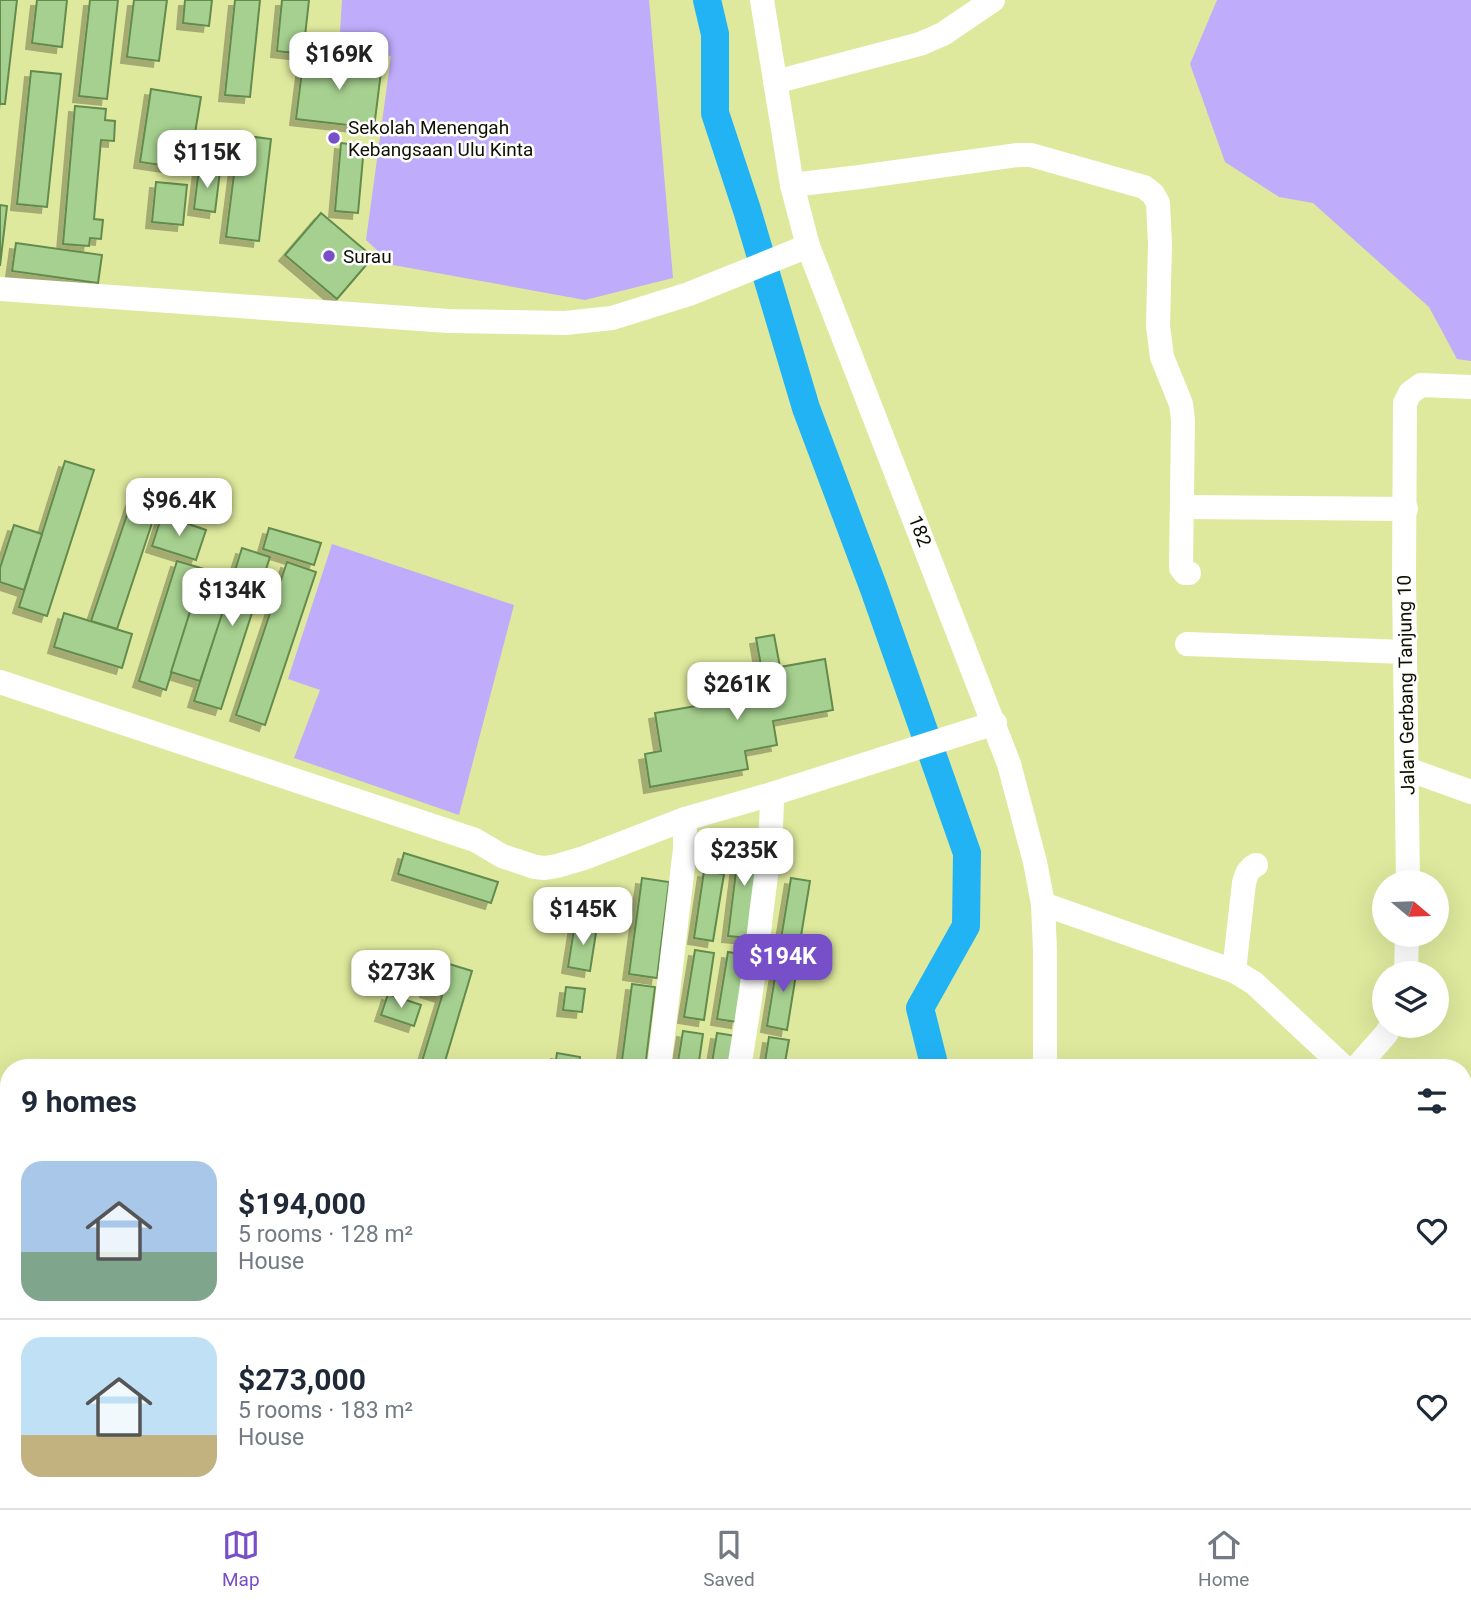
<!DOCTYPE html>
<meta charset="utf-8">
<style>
body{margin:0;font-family:Roboto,sans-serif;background:#f6f6f7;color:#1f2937;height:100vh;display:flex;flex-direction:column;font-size:26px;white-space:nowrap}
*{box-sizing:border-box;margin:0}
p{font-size:23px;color:#747a83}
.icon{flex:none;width:38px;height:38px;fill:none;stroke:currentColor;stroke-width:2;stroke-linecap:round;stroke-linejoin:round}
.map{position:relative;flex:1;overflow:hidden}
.drawer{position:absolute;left:0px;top:1059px;width:1472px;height:450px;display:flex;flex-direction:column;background:#fff;border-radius:28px 28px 0 0;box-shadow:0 7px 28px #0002}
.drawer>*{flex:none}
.needle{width:46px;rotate:109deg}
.controls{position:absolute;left:1372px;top:870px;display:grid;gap:14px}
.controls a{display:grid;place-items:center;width:77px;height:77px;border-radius:50%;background:#fff;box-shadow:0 7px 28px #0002;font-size:35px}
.price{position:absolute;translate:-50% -60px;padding:0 16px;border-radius:14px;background:#fff;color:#222;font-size:23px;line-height:46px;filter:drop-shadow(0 2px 4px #0008)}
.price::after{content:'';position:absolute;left:50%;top:42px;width:21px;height:16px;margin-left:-10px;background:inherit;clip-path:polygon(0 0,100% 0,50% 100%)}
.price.selected{background:#774fc8;color:#fff}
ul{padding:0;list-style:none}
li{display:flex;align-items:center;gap:21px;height:175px;padding:0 21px}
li+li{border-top:2px solid #e0e1e3}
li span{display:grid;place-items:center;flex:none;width:196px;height:140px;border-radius:21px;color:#555}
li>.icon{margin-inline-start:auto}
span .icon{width:84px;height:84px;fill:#fffc;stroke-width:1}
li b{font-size:30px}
h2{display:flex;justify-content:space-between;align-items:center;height:84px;padding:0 21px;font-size:30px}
.tab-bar{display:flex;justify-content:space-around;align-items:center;height:98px;border-top:2px solid #e0e1e3;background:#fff;font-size:19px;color:#747a83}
.tab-bar a{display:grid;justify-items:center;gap:4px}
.tab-bar .selected{color:#774fc8}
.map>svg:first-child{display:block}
.green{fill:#bfacfb}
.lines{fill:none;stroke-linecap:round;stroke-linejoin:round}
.river{stroke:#21b3f4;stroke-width:28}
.building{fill:#a6d08f;stroke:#648b4d;stroke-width:2;filter:url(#shadow)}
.minor{stroke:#fff;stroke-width:24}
.poi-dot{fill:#774fc8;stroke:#fff;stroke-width:2.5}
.labels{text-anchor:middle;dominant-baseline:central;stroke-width:5;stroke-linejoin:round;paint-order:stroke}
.poi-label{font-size:19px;fill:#0f1100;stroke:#fff;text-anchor:start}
.street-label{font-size:19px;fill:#0f1100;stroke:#fff}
</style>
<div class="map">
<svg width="1471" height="1508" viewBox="0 0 1471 1508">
<defs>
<filter id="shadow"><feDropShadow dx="-6" dy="6" stdDeviation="0" flood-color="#0004"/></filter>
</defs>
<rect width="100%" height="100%" fill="#dee99d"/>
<g class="green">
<path d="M342,0h307l24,278 -88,22 -192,-35 -27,-25 25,-184 -52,-8z"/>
<path d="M1217,0h254v361l-14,-2 -28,-52 -116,-104 -34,-6 -54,-35 -35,-98z"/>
<path d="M332,544l182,61 -55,210 -165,-57 26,-68 -32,-11z"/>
</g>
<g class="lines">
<path class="river" d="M707,0l8,34v79l32,97 59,198 68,181 93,264 -1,73 -46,82 15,60"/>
</g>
<g class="building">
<path d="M0,0h17l-12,104h-5z"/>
<path d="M37,0h30l-5,47 -30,-4z"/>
<path d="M90,0h28l-11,99 -28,-3z"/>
<path d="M134,0h33l-8,61 -32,-4z"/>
<path d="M185,0h27l-3,26 -26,-3z"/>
<path d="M235,0h25l-10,97 -25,-2z"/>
<path d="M282,0h27l-6,54 -26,-3z"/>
<path d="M304,55l78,9 -8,64 -78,-9z"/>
<path d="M31,71l30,3 -14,133 -30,-3z"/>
<path d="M151,89l50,8 -12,72 -49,-7z"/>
<path d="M75,106l31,3 -1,11 10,1 -1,20 -13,-1 -7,79 9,1 -2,19 -11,-1 -1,8 -26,-2z"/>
<path d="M239,135l32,4 -12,102 -33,-4z"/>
<path d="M341,143l23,3 -6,67 -23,-2z"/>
<path d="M199,168l21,3 -5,41 -21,-3z"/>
<path d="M156,182l31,3 -4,40 -31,-3z"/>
<path d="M0,205l7,1 -7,60z"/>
<path d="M321,213l52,44 -36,42 -52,-44z"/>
<path d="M16,243l86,12 -4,28 -86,-12z"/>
<path d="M65,461l29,9 -47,146 -28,-9z"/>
<path d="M132,500l25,8 -40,121 -26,-8z"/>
<path d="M162,515l44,15 -10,30 -44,-14z"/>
<path d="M14,525l28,9 -18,56 -24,-8v-14z"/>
<path d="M269,528l52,15 -7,22 -51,-16z"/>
<path d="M242,548l28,9 -49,152 -27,-8z"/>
<path d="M177,561l27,8 -38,121 -27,-9z"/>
<path d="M287,562l29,10 -51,153 -29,-10z"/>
<path d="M193,602l30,9 -23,70 -29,-9z"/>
<path d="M64,613l68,21 -10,34 -68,-21z"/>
<path d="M774,635l6,32 45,-8 8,51 -60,11 4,24 -32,6 3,18 -98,18 -5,-33 16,-3 -6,-38 111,-19 -10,-56z"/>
<path d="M740,839l21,2 -12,97 -21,-2z"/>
<path d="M404,853l94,29 -7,21 -93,-29z"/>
<path d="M704,871l20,3 -11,67 -19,-3z"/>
<path d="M642,878l27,4 -12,96 -28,-4z"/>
<path d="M791,878l19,3 -11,67 -19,-3z"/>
<path d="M575,923l22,3 -7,45 -22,-4z"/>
<path d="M695,950l19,3 -10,67 -20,-3z"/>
<path d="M728,952l20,3 -11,67 -20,-3z"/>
<path d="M778,959l20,3 -11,68 -20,-4z"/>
<path d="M436,960l36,11 -29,97h-23l22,-72 -16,-5z"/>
<path d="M632,984l23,3 -10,81h-24z"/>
<path d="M566,987l19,2 -3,23 -19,-2z"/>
<path d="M388,994l33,11 -7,21 -33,-11z"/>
<path d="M683,1031l20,3 -5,34h-21z"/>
<path d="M717,1033l19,3 -5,32h-20z"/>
<path d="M769,1037l20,3 -5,28h-20z"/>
<path d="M557,1053l23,4 -2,11h-23z"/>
</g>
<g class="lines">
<g class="minor">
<path d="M762,0l30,185 16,61 201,518 26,98 8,42 2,46v118"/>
<path d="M775,82l145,-38 23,-10 50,-34"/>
<path d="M792,185l68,-8 158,-22h13l113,32 9,7 5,9 2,41 -2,82 4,31 19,47 2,16 -2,148 4,5h4"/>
<path d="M0,289l448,32 117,2 47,-5 77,-24 119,-48"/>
<path d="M1182,507l224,2"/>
<path d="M1187,644l218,8"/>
<path d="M0,682l475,158 27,16 33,11 10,1 12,-2 27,-8 101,-39 87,-25 223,-71"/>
<path d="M1407,769l64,23"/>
<path d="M1408,882l-4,-302 1,-177 5,-10 11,-8 50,2"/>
<path d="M1043,904l191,67 20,12 91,85"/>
<path d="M1234,971l10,-88c2,-8 4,-14 12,-18"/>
<path d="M1406,973l1,-39"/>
<path d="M659,1068l26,-219v-30"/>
<path d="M739,1068c9,-54 17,-107 23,-161 5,-38 10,-75 10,-113"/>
<path d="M1356,1068l30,-34 5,-8"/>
<path d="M1463,1181l8,8"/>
<path d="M1054,1500v8"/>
</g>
</g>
<g class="poi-dot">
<circle cx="334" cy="138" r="7"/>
<circle cx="329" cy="256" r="7"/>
</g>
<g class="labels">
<g class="poi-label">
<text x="348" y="127">Sekolah Menengah<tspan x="348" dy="22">Kebangsaan Ulu Kinta</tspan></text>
<text x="343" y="256">Surau</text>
</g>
<g class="street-label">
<text transform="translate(920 531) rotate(69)">182</text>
<text transform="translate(1406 685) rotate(-91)">Jalan Gerbang Tanjung 10</text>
</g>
</g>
</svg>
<div class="controls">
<a><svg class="needle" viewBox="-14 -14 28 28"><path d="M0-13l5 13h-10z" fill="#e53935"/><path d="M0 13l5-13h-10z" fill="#747a83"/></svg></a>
<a><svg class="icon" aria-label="layers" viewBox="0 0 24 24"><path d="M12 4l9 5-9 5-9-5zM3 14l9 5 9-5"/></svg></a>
</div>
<b class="price" style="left:339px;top:92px">$169K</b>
<b class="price" style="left:207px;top:190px">$115K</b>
<b class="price" style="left:179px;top:538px">$96.4K</b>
<b class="price" style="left:232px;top:628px">$134K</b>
<b class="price" style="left:737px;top:722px">$261K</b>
<b class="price" style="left:744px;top:888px">$235K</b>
<b class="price" style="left:583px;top:947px">$145K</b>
<b class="price selected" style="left:783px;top:994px">$194K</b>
<b class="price" style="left:401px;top:1010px">$273K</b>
<section class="drawer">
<h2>9 homes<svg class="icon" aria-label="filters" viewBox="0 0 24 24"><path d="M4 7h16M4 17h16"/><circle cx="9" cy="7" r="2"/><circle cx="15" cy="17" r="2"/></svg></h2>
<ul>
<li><span style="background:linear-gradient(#a9c7e8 65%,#7fa58c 0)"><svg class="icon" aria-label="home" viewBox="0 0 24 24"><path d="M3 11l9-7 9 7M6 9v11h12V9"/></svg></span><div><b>$194,000</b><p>5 rooms · 128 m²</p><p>House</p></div><svg class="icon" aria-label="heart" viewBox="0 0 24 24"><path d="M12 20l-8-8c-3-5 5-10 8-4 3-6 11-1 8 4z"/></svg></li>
<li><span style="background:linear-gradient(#bfe0f5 70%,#c2b280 0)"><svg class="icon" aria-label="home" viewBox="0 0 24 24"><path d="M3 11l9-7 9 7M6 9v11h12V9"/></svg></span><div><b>$273,000</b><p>5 rooms · 183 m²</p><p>House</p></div><svg class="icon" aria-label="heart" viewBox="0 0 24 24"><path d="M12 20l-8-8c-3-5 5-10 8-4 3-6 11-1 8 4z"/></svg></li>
</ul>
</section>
</div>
<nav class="tab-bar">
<a class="selected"><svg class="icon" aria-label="map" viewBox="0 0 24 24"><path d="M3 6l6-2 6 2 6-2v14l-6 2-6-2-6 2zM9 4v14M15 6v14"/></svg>Map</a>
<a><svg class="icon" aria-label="saved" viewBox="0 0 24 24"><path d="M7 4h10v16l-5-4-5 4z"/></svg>Saved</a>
<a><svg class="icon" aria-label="home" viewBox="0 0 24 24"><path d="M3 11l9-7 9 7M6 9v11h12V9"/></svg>Home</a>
</nav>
